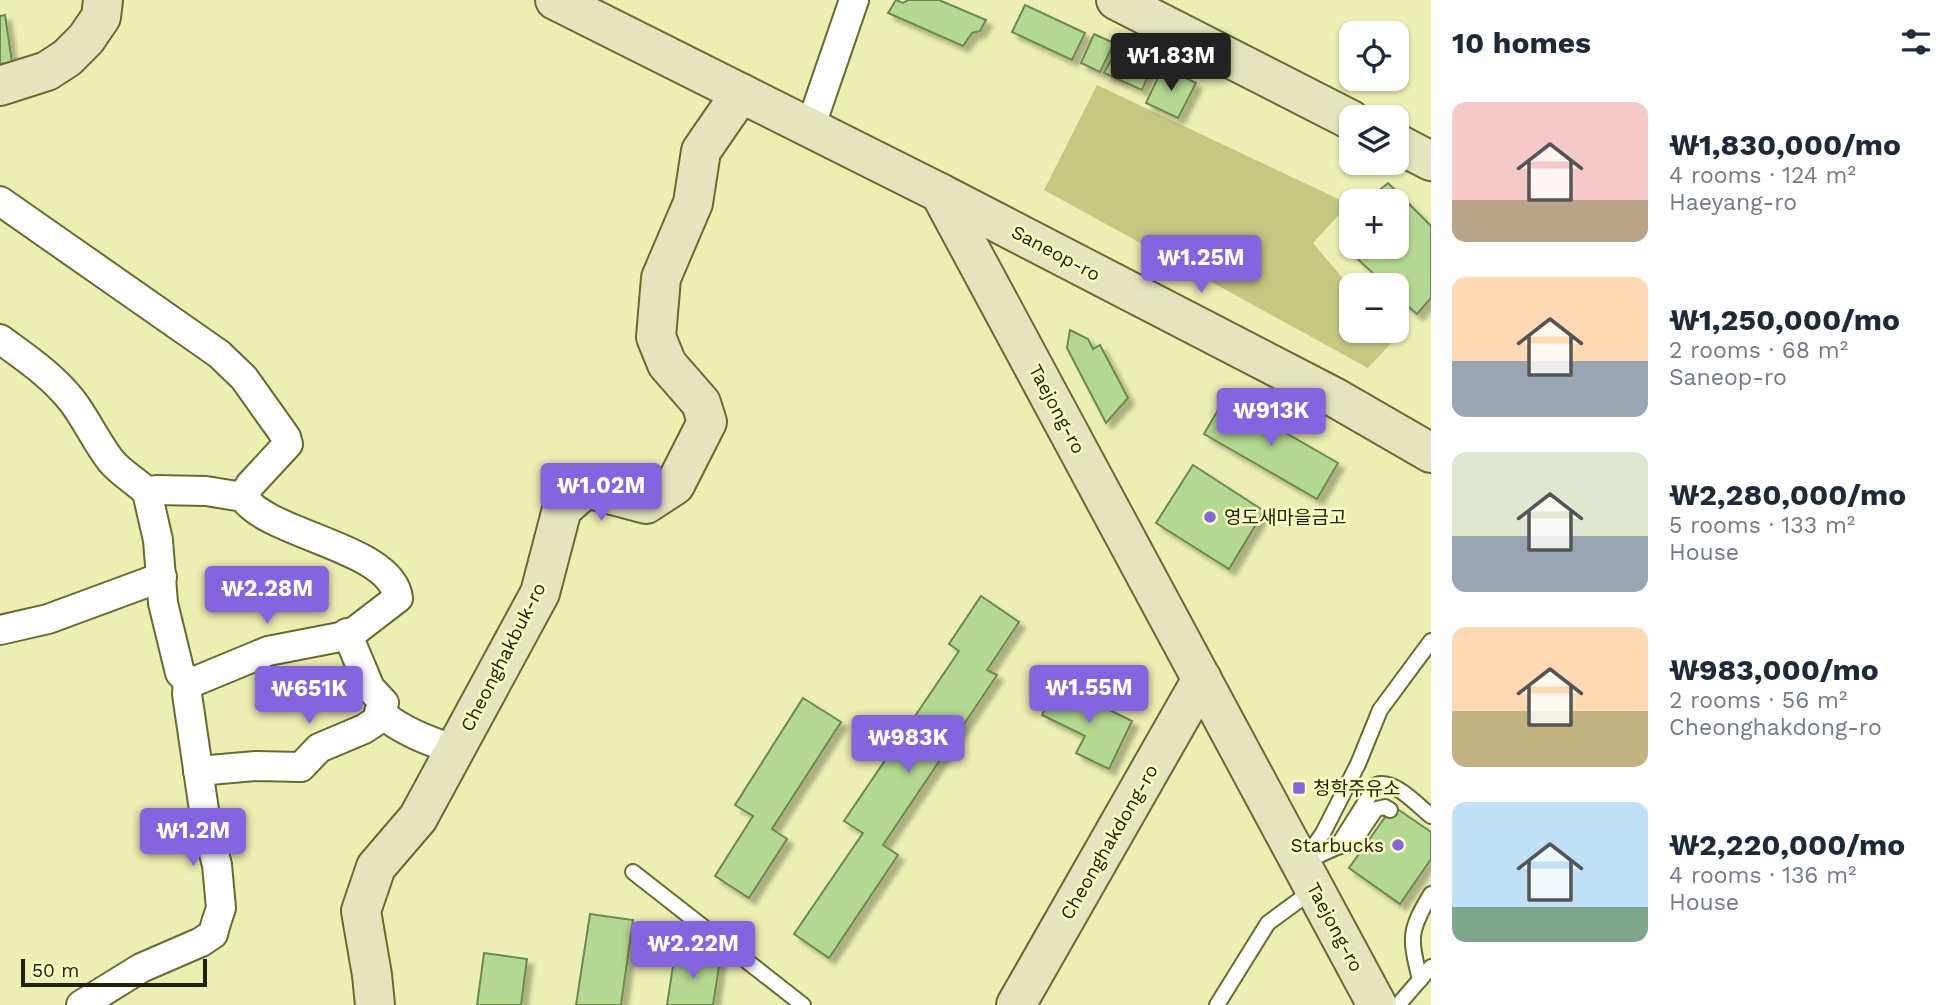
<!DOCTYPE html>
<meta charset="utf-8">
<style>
body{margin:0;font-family:"Work Sans","Noto Sans KR",sans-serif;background:#f6f6f7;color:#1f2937;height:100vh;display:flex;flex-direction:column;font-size:26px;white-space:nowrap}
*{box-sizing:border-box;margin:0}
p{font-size:23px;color:#747a83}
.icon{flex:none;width:38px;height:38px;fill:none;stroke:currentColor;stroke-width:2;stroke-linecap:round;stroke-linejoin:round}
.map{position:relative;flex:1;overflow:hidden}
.side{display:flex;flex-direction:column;background:#fff;width:525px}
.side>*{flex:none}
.buttons{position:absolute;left:1339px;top:21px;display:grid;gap:14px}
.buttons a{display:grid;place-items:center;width:70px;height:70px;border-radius:14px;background:#fff;box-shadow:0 2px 5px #0004;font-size:35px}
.scale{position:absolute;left:21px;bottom:18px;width:186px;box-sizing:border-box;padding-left:7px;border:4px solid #202008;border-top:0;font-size:19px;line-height:24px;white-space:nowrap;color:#202008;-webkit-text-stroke:5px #f8fcbd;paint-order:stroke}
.price{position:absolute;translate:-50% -60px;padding:0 16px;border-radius:7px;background:#8365e0;color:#fff;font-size:23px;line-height:46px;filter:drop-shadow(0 2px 4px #0008)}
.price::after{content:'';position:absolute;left:50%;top:42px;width:21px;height:16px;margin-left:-10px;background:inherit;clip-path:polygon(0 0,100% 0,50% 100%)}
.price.on{background:#222;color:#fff}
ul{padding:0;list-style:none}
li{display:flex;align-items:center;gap:21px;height:175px;padding:0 21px}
li span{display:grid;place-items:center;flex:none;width:196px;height:140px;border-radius:14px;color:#555}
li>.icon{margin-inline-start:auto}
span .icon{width:84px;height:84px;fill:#fffc;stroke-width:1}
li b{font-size:30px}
h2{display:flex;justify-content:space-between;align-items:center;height:84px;padding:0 21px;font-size:30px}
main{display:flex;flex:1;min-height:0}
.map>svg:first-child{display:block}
.green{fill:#c4c881}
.building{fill:#b2d98f;stroke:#6d8854;stroke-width:2;filter:url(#shadow)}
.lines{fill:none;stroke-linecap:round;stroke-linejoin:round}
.lane-casing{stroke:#686a30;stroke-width:18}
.street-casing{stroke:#686a30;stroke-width:32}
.secondary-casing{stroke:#686a30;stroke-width:42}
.lane{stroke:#fff;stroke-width:14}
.street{stroke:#fff;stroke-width:28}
.secondary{stroke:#e4e5bf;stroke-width:38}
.poi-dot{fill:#8365e0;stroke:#f8fcbd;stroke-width:2.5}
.labels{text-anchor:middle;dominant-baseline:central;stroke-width:5;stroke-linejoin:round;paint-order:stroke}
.street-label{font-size:19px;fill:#202008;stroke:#f8fcbd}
.poi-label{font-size:19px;fill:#202008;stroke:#f8fcbd;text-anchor:start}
</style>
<main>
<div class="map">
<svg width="1431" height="1005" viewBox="0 0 1431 1005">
<defs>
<filter id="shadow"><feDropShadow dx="6" dy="6" stdDeviation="2" flood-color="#0004"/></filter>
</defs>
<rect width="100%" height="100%" fill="#ebefb1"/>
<path class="green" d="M1097,85l252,119 -36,39 38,45v43h35l8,9 -26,28 -324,-178z"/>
<g class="building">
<path d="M896,0l7,3 5,-3h31l47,20 -6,11 -8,2 -9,13 -75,-33z"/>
<path d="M1025,5l60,28 -13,27 -60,-28z"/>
<path d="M5,15l7,47 -12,2v-48z"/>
<path d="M1094,34l20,9 -14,29 -19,-9z"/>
<path d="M1119,45l35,16 -12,29 -38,-17z"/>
<path d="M1163,67l33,16 -18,35 -32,-15z"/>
<path d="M1388,183l43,43v72l-14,16 -21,-18v-11h-10l-36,-33 5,-5h41v-46h-30z"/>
<path d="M1070,330l18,9 5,10 7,-4 28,53 -22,25 -39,-75z"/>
<path d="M1225,398l113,65 -21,36 -113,-65z"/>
<path d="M1193,465l71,46 -35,58 -73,-46z"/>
<path d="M981,596l38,26 -32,48 10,5 -114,170 15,10 -69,103 -35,-24 69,-101 -19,-12 115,-170 -10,-7z"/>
<path d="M1056,684l76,37 -23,48 -33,-16 9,-17 -43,-21z"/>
<path d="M803,698l38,24 -69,107 15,10 -38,59 -34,-22 38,-60 -18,-11z"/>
<path d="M1393,806l38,26v27l-31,45 -51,-36z"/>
<path d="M590,914l43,6 -12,85h-45z"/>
<path d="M484,953l43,6 -6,46h-44z"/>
<path d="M675,953l45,7 -7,45h-46z"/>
</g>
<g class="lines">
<defs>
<g id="lane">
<path d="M1337,847l16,-4 23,-34 9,-2 5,3"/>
<path d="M1304,860l19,-27 35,-69 22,-54 51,-69"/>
<path d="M1302,863l35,-16 39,-62c19,-6 41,20 55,31"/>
<path d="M633,872l170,133"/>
<path d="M1420,980c-10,-42 -12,-48 11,-86"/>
<path d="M1217,1005l51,-82 45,-33"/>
<path d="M1398,1005l33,-38"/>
</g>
<g id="street">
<path d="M810,128l44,-128"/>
<path d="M0,201l219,153 25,24 42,59 2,7 -38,41 -7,12"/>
<path d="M0,339c26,19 53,37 73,63 14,19 24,41 38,59 11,13 25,20 36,31"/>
<path d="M156,490l50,1 37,6c26,39 149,50 155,101l-43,33 -15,6 -72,14 -70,29 -10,1 -8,-8 -17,-70 -5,-63 -11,-48z"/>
<path d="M0,630l48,-11 114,-42"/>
<path d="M379,712c23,19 49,29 77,38"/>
<path d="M198,771l58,-5 45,1 18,-19 45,-19 12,-8 8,-18 -14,-15 -23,-55"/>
<path d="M81,1005l60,-37 60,-26 12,-8 3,-11 5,-15 -4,-43 -12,-48 -18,-123 1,-13"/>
</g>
<g id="secondary">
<path d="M555,0l385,193 437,812"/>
<path d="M1116,0l235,120"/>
<path d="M0,86l47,-15 20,-13 19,-19 15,-22 2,-17"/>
<path d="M1396,143l35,18"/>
<path d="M940,193l394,204 97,56"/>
<path d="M375,1005l-3,-30 -11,-64 15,-44 42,-49 122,-225 22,-84 24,-21 60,16 29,-19 32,-63 -6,-19 -34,-39 -11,-27 5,-59 32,-75 8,-52 40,-58"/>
<path d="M1016,1005l186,-326"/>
</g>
</defs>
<use href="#lane" class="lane-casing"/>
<use href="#street" class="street-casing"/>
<use href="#secondary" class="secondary-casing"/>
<use href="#lane" class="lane"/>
<use href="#street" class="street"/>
<use href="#secondary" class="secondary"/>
</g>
<g class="poi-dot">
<circle cx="1210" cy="517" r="7"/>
<rect x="1292" y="781" width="14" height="14" rx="3.5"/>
<circle cx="1398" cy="845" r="7"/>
</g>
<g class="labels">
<g class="street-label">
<text transform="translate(1056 253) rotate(28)">Saneop-ro</text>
<text transform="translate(1057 409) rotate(62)">Taejong-ro</text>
<text transform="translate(503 657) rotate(-63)">Cheonghakbuk-ro</text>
<text transform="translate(1109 842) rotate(-60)">Cheonghakdong-ro</text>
<text transform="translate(1335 927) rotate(62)">Taejong-ro</text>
</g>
<g class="poi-label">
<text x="1224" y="517">영도새마을금고</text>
<text x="1313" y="788">청학주유소</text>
<text x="1384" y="845" text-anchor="end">Starbucks</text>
</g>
</g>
</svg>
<div class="buttons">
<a><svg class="icon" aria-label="locate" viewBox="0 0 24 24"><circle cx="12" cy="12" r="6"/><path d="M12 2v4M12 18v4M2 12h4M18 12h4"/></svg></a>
<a><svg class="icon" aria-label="layers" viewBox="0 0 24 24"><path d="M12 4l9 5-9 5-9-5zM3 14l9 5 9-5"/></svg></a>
<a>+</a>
<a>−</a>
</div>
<div class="scale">50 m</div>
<b class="price on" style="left:1171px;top:93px">₩1.83M</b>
<b class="price" style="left:1201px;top:295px">₩1.25M</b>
<b class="price" style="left:1271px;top:448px">₩913K</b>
<b class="price" style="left:601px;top:523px">₩1.02M</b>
<b class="price" style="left:267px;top:626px">₩2.28M</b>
<b class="price" style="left:1089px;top:725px">₩1.55M</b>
<b class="price" style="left:309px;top:726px">₩651K</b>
<b class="price" style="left:908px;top:775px">₩983K</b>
<b class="price" style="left:193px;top:868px">₩1.2M</b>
<b class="price" style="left:693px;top:981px">₩2.22M</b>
</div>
<section class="side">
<h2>10 homes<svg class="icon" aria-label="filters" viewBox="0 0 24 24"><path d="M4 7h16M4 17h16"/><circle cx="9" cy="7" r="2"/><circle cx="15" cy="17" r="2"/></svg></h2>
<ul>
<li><span style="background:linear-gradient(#f6c9c9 70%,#b9a48a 0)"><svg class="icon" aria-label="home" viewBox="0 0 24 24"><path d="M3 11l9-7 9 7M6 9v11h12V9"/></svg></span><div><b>₩1,830,000/mo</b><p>4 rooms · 124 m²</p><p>Haeyang-ro</p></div></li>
<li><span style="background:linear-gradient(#ffd9b3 60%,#9aa5b1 0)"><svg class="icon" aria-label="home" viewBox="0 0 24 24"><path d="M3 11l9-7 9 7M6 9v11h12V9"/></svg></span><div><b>₩1,250,000/mo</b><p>2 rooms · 68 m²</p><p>Saneop-ro</p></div></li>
<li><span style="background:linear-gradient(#dfe7d0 60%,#9aa5b1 0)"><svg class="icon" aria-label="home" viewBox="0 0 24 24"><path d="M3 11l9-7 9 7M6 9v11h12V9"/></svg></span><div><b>₩2,280,000/mo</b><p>5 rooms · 133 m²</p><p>House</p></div></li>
<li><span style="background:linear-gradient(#ffd9b3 60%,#c2b280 0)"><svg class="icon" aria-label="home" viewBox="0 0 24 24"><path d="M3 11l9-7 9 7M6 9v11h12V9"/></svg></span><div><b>₩983,000/mo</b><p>2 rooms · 56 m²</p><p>Cheonghakdong-ro</p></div></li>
<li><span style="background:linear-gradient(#bfe0f5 75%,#7fa58c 0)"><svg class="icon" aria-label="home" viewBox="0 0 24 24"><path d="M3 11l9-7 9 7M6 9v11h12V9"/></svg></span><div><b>₩2,220,000/mo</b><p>4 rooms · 136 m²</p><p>House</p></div></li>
</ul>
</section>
</main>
